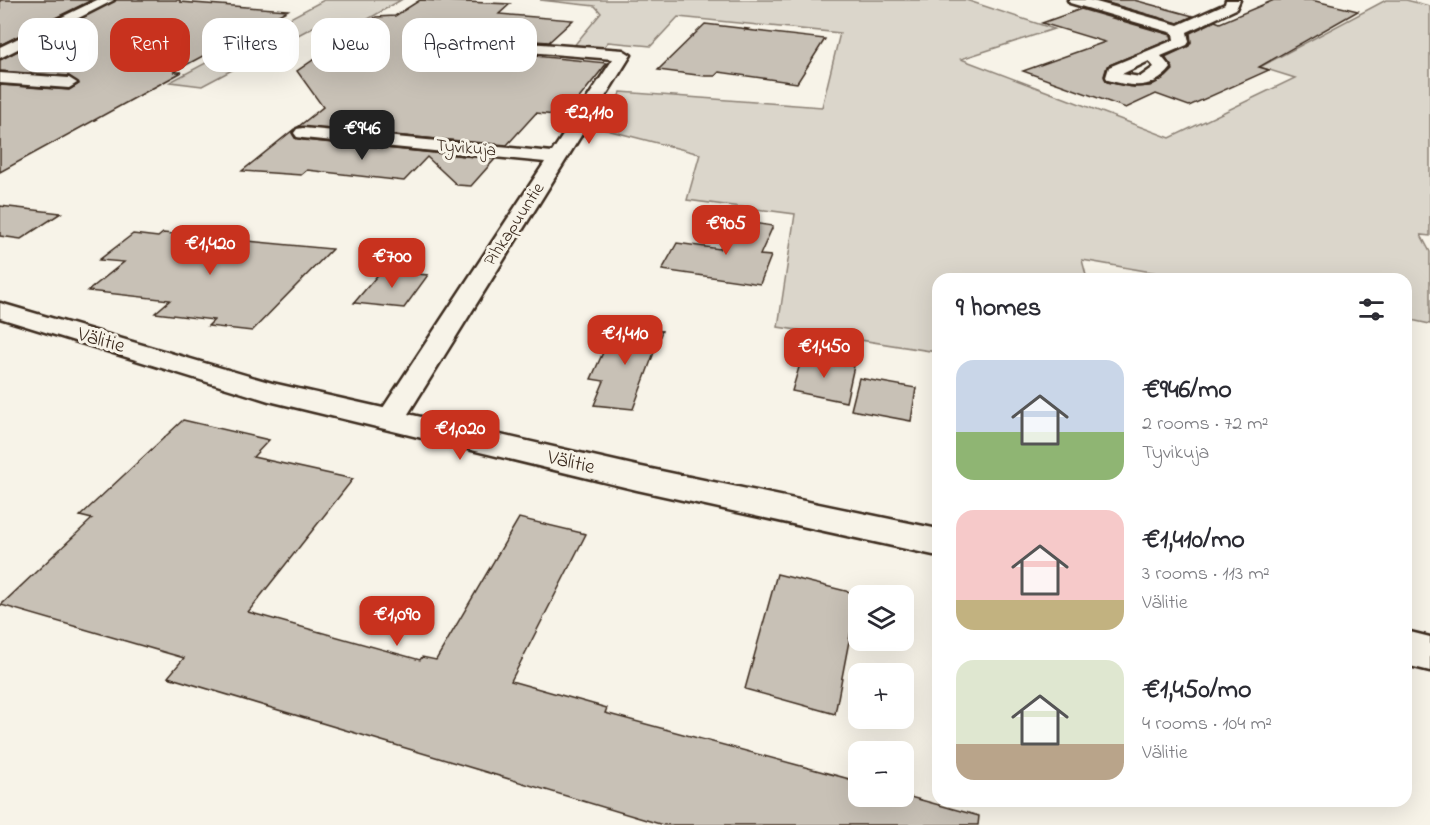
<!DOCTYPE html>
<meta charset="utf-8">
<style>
body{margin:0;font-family:"Indie Flower",sans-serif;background:#f7f7f7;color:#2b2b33;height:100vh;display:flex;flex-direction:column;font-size:22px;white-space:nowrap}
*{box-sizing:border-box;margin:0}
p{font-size:20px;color:#7c7c81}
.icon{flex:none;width:33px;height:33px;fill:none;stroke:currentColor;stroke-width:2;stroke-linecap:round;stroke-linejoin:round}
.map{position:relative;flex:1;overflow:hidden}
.drawer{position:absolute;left:932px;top:273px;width:480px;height:534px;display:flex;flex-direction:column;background:#fff;border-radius:18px;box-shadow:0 6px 24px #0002}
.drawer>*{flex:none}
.guide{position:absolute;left:18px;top:18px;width:570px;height:54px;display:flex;gap:12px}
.tools{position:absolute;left:848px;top:585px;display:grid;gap:12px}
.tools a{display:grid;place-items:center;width:66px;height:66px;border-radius:12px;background:#fff;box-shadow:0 6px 24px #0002;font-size:30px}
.price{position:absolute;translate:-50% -51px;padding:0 14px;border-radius:12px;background:#c8321e;color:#fff;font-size:20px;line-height:39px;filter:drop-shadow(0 2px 3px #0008)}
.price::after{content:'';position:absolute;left:50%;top:36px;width:18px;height:14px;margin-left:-9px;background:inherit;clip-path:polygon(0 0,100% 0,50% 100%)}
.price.current{background:#222;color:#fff}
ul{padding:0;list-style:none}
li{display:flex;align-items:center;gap:18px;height:150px;padding:0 24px}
li span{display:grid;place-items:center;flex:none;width:168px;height:120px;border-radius:18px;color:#555}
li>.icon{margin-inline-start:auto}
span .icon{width:72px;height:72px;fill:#fffc;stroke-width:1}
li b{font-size:26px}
h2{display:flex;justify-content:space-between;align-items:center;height:72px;padding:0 24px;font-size:26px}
.tag{padding:0 21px;border-radius:18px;background:#fff;box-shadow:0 6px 24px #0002;font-size:21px;line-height:54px}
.tag.current{background:#c8321e;color:#fff}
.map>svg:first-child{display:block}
.green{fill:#dbd6cb;stroke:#8b8074;stroke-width:1.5}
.building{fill:#c8c1b6;stroke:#3b2a1e;stroke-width:1.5}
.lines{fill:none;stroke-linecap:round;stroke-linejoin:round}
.minor-casing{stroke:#3b2a1e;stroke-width:5}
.minor{fill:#f7f3e8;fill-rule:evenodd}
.labels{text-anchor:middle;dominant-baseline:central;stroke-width:6;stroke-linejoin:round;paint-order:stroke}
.far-street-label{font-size:18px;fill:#3b2a1e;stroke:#f7f3e8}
.street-label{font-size:21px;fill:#3b2a1e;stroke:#f7f3e8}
</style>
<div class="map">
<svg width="1430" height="825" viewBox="0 0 1430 825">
<rect width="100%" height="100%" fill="#f7f3e8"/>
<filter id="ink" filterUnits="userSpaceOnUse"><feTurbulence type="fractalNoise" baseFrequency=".0167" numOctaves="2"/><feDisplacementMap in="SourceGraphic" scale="12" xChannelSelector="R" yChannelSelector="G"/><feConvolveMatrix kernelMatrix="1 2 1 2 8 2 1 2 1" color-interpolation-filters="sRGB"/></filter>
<g filter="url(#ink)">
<g class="green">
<path d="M324,0h77l-43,25 -45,2 -111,59 -32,-4z"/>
<path d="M540,0h426l88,29 -93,30 209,79 125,-60 -35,-11 126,-67h20l24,6v230l-9,-1 9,17v72l-24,-5v-40h-214l-110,-19 5,19h-149l-1,73 -159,-25 17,-113 -108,-14 13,-46 -101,-26 22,-36 201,15 18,-74 -162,-16 -27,29 -43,-4 -7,8 -29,-2 29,-35 -6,-7z"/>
</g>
<g class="building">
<path d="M0,0h92l-92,45z"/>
<path d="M116,0h64v2l108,8 -115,62h9l-182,100v-87l69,5 10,-6 -10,-8 -69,-5v-11z"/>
<path d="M420,0l90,4 -11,10 74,6 -24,22 -118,-8 -16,-4 -9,5 3,6 22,5 176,17 -42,53 -29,-3 -29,32 -209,-18 25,-20 -26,-36 79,-54 19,-1z"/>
<path d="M1105,0h29l59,16 -15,7 -77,-22z"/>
<path d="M1274,0h37l47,11 -99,56 10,3 -80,36 -33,-12 -30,14 -103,-37 82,-29 -63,-19 39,-14 90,26 1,4 -65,27 -3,10 3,6 27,5 16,-1 16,-9 7,-7 -8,-13 24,-11 2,-4 -1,-9 25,-12 5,2z"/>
<path d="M705,24l43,5 -2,1 79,9 -28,44 -78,-11 -4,4h-10l-47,-6z"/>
<path d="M293,130l-1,3 3,5 8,2 192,19 -24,27 -14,-1 -30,-28 -23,24 -97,-11 -6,5 -59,-4z"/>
<path d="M0,206l61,7 -40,26 -21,-3z"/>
<path d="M735,220l38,6 -13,29 11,1 -11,28 -98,-14 15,-27 43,6z"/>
<path d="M163,233l169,16 -80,82 -44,-5 6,-6 -59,-7 15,-13 -82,-9 36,-29 -25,-2 34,-26 25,3z"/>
<path d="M381,271l47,4 -24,33 -50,-5z"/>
<path d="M615,326l47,5 -29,78 -39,-4 10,-24 -13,-2z"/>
<path d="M802,357l52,9 -8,36 -54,-11z"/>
<path d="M859,378l57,10 -5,33 -60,-11z"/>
<path d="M183,420l86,20 -16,17 100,22 -105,133 172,48 2,-3 14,3 83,-142 67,16 -75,147 96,27 -2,5 248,67 5,3v13l45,-1 76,21 -1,9h-315l-495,-148 16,-19 -183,-53 91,-86 -12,-3z"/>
<path d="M777,574l81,20 -23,120 -90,-25z"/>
</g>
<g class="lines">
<defs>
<g id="minor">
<path d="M97,0h17l-114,58v-11z"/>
<path d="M1068,0h21l89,25 47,-21 1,-4h14l-4,9 -49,23 2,10 -2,3 -26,11 10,12c-17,22 -39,19 -63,12l-2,-3 3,-10 65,-27 -1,-7 -103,-30zM1149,61l5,6 -14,10 -18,-3z"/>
<path d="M415,32l16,4 192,14 8,5 -223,359 229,52 301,63v27l-301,-66 -368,-89 -269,-83v-15l272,80 111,25 162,-246 -242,-24 -6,-1 -3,-4 3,-4 6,-1 249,24 61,-93 -182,-15 -21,-5 -2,-3 2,-3z"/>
<path d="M0,73l69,5 8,5 -8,5 -69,-5z"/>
<path d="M1406,631l24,6v34l-24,-6z"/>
</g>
</defs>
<use href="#minor" class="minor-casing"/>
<use href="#minor" class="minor"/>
</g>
</g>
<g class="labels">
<g class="far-street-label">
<text transform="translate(466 149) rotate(5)">Tyvikuja</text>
<text transform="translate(515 225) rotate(-57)">Pihkapuuntie</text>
</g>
<g class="street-label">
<text transform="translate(101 341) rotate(16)">Välitie</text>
<text transform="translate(571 463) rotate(13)">Välitie</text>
</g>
</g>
</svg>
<div class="tools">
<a><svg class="icon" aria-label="layers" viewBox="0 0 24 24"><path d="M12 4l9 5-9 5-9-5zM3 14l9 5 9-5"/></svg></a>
<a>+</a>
<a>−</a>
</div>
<b class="price" style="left:589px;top:145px">€2,110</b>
<b class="price current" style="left:362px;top:161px">€946</b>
<b class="price" style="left:726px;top:256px">€905</b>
<b class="price" style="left:210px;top:276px">€1,420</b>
<b class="price" style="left:392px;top:289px">€700</b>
<b class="price" style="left:625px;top:366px">€1,410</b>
<b class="price" style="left:824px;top:379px">€1,450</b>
<b class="price" style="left:460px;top:461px">€1,020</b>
<b class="price" style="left:397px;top:647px">€1,090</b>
<div class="guide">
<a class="tag">Buy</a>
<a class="tag current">Rent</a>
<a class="tag">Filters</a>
<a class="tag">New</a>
<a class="tag">Apartment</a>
</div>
<section class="drawer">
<h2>9 homes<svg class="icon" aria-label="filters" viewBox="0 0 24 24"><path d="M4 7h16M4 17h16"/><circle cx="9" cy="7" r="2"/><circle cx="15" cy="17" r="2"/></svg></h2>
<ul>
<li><span style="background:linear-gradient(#c9d6e8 60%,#8fb573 0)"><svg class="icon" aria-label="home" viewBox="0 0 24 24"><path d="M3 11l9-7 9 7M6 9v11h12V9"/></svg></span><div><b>€946/mo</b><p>2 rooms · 72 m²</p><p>Tyvikuja</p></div></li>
<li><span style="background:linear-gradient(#f6c9c9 75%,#c2b280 0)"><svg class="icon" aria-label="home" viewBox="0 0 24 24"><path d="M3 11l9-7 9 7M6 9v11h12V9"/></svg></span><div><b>€1,410/mo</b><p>3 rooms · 113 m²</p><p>Välitie</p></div></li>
<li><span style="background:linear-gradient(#dfe7d0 70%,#b9a48a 0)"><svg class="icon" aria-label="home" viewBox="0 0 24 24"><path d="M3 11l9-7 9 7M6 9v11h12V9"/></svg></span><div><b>€1,450/mo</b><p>4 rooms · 104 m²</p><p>Välitie</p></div></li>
</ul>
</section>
</div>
